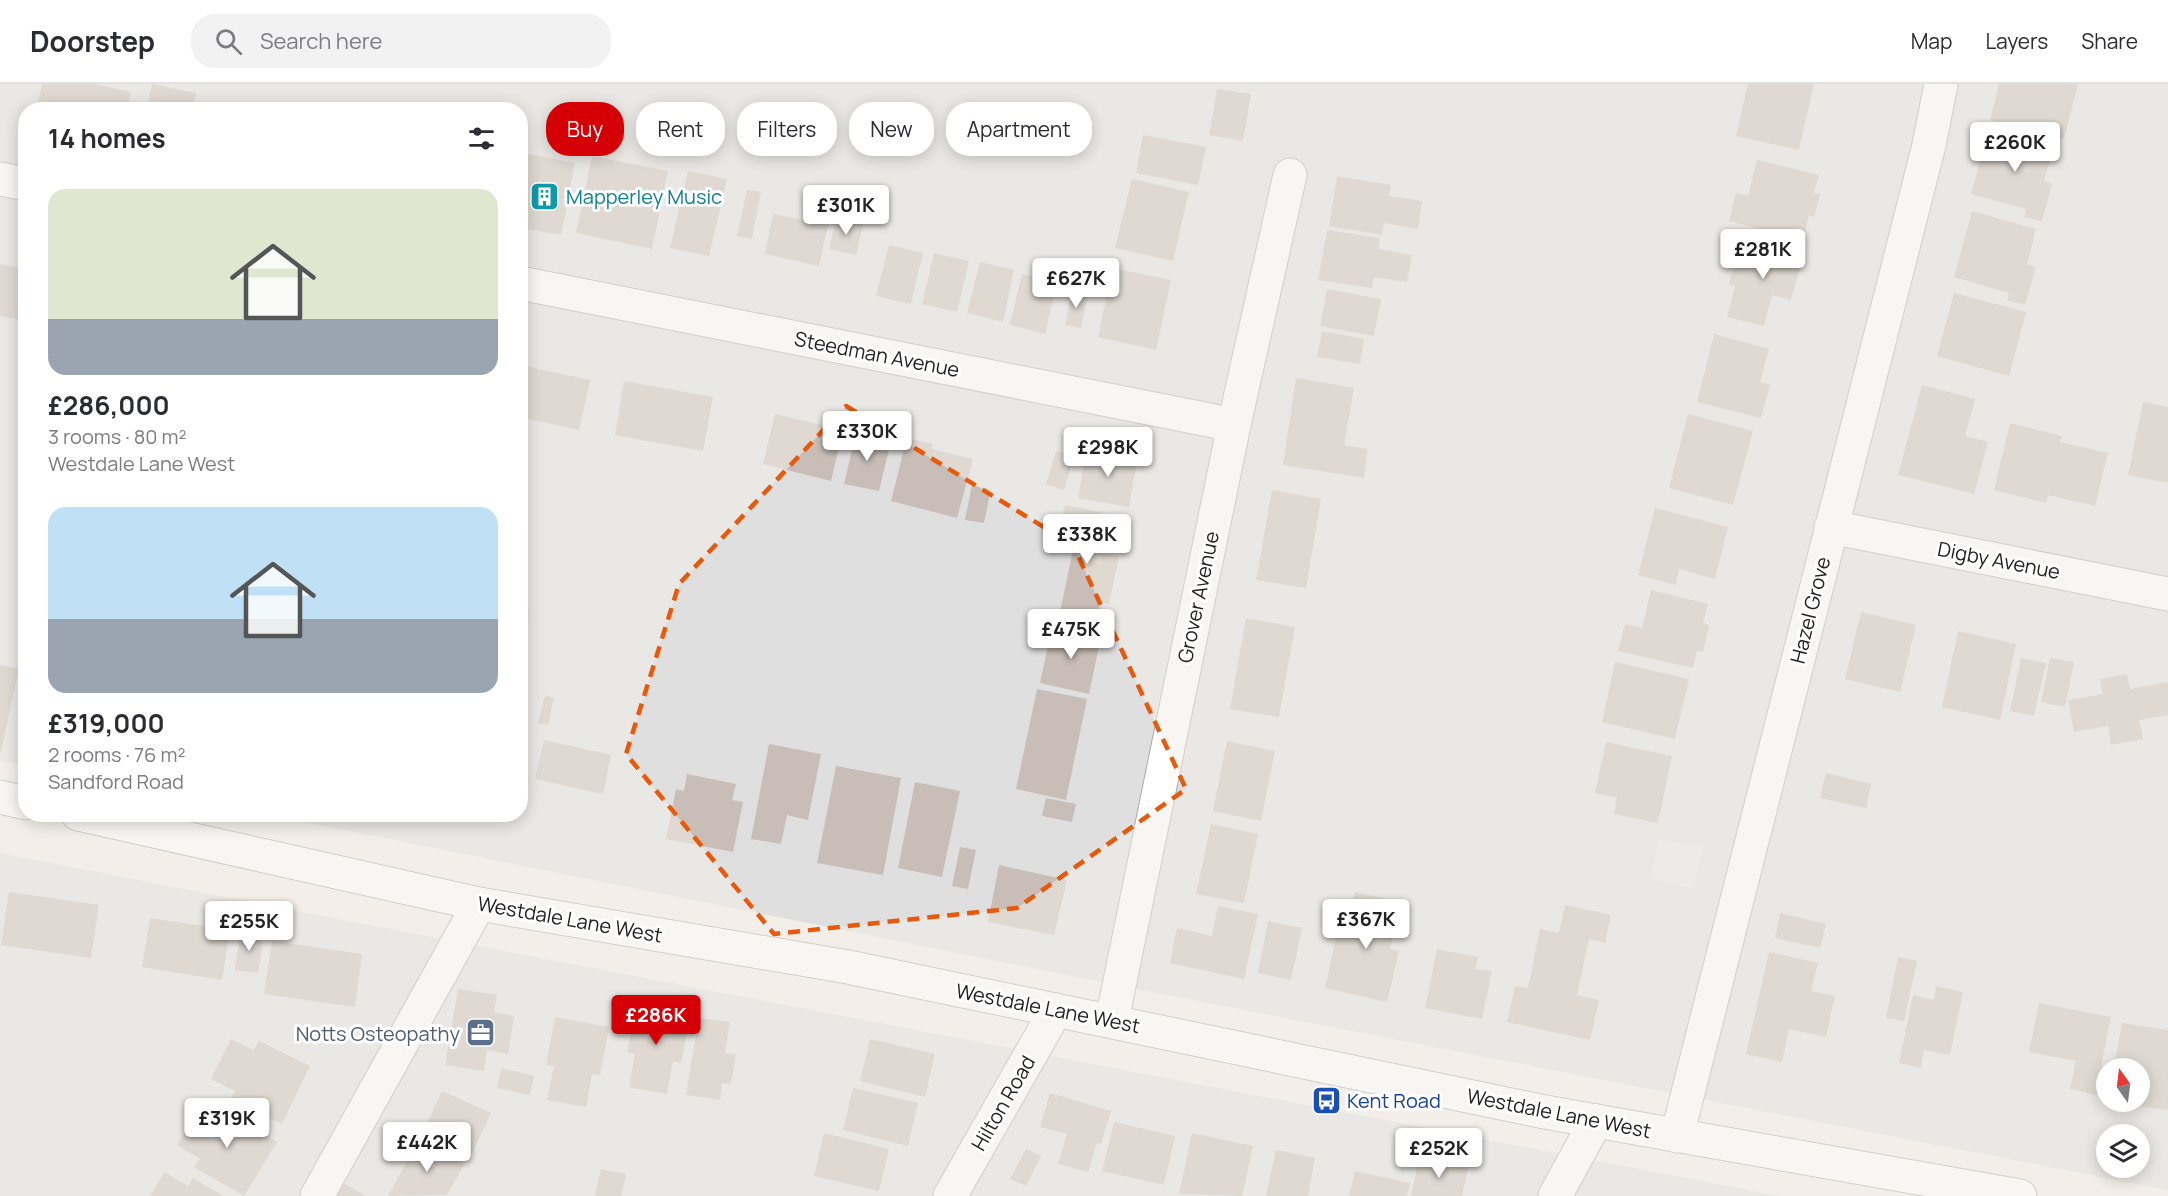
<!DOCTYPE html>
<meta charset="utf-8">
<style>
body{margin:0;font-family:Manrope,sans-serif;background:#f2f2f3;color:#2b2b33;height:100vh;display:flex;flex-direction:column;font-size:22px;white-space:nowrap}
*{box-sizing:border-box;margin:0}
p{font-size:20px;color:#7c7c81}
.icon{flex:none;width:33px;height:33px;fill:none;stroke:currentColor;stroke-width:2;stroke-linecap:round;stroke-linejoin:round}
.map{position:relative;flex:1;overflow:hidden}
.drawer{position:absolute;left:18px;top:18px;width:510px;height:720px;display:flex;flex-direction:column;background:#fff;border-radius:24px;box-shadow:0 3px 15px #0003}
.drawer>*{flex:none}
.guide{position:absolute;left:546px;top:18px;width:570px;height:54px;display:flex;gap:12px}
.needle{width:39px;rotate:346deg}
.fabs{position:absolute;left:2096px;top:974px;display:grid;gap:12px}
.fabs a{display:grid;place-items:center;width:54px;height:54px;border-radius:50%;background:#fff;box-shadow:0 3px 15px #0003;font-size:30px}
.price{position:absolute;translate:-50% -51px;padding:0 14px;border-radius:6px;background:#fff;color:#222;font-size:20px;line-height:39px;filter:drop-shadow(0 2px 3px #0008)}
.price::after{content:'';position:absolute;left:50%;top:36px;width:18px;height:14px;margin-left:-9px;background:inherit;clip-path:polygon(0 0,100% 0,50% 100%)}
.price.on{background:#d40005;color:#fff}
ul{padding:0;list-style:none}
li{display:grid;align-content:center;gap:12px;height:318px;padding:0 30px}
li span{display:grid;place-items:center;height:186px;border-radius:18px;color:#555}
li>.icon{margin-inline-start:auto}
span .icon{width:108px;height:108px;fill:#fffc;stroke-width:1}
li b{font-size:26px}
h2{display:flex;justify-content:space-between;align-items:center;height:72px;padding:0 30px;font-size:26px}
.chip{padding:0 21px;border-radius:24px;background:#fff;box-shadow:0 3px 15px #0003;font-size:21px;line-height:54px}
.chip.on{background:#d40005;color:#fff}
header{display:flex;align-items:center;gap:36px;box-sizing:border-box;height:84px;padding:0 30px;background:#fff;border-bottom:2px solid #e1e1e2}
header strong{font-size:28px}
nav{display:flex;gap:33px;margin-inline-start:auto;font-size:21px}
.search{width:420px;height:54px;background:#f2f2f3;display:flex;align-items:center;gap:15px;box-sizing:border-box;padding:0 21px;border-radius:24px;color:#7c7c81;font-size:22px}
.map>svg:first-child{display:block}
.residential{fill:#e0dfdf;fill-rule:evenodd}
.parking{fill:#e6e6e6}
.building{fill:#c8beb7}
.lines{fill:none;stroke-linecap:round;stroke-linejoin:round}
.minor-casing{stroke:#a9a9a9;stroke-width:35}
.tertiary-casing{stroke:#a9a9a9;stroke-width:35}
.minor{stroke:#fff;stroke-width:33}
.tertiary{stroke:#fff;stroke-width:33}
.marked{fill:none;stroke:#e8590c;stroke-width:4.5;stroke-dasharray:12 8;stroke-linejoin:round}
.labels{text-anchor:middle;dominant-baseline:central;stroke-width:6;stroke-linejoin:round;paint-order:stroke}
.culture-label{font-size:20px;fill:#0d838f;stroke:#fff;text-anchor:start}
.street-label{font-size:20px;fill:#222;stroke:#fff}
.service-label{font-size:20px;fill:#4e5e75;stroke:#fff;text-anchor:end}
.transit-label{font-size:20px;fill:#164399;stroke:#fff;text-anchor:start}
</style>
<header>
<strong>Doorstep</strong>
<div class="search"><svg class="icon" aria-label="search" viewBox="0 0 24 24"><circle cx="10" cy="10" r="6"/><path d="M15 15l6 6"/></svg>Search here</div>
<nav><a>Map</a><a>Layers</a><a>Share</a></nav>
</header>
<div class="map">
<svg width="2168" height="1112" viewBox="0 0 2168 1112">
<rect width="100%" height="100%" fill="#f3efe8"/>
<g class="residential">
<path d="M0,0h2168v1106l-1016,-198 -883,-177 251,-1v-704h-494l-1,656 -25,-6zM2106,984h33v33h-33zM2106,1050h33v33h-33z"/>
<path d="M0,769l338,66 1442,277h-1780z"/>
</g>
<path class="parking" d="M1659,755l44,9 -9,41 -44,-10z"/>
<g class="building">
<path d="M42,0h53l36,8 -4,18h-91z"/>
<path d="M152,0l44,9 -4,17h-45z"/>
<path d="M1748,0h66l-15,66 -63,-14z"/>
<path d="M1999,0h79l-14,55 -74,-19z"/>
<path d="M1217,5l34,5 -8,47 -34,-6z"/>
<path d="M1989,44l65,18 -10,35 8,3 -10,37 -18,-4 2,-8 -55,-15z"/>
<path d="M1143,51l63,12 -8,38 -62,-12z"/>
<path d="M523,69l52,10 -14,72 -41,-7z"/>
<path d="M592,72l76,15 -16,78 -76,-16z"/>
<path d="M1757,76l62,15 -5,18 6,1 -6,23 -5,-2 -6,25 -74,-19 7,-28 12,3z"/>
<path d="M688,87l39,8 -18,77 -39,-8z"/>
<path d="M1337,92l54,9 -2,11 33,5 -4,28 -34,-6 -2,12 -53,-9z"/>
<path d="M1132,95l57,13 -16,69 -58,-13z"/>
<path d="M747,106l14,2 -9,47 -15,-3z"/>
<path d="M1972,127l64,18 -9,35 9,3 -11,38 -18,-5 2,-7 -55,-16z"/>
<path d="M773,130l55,11 -9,41 -54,-12z"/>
<path d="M836,134l27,6 -7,31 -27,-6z"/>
<path d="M1327,146l53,8 -2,11 34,6 -5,27 -33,-5 -2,11 -54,-8z"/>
<path d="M1765,155l40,10 -14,51 -19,-5 -8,31 -37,-9 8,-31 -6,-2 9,-34 23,6z"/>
<path d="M889,161l34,8 -12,51 -35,-8z"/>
<path d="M934,169l35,8 -12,51 -35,-8z"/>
<path d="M980,178l34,8 -11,52 -36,-9z"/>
<path d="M0,180l26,5v52l-26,-5z"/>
<path d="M1113,184l58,12 -15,70 -58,-13z"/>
<path d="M1022,190l35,8 -12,52 -35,-9z"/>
<path d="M1327,205l54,10 -7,37 -54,-10z"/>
<path d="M1072,206l16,3 -7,35 -16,-3z"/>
<path d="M1954,209l72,19 -17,64 -72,-20z"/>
<path d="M1322,247l42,8 -4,25 -43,-7z"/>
<path d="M1714,250l55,15 -9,33 10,3 -9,33 -64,-16z"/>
<path d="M520,281l70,15 -11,50 -59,-13z"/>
<path d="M1296,294l58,10 -10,57 24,4 -4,29 -81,-13z"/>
<path d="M624,297l89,16 -10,54 -88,-16z"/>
<path d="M1922,301l53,14 -10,37 23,6 -14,52 -76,-19z"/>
<path d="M2143,318l25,5v76l-40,-8z"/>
<path d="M775,330l68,16 -12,51 -68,-17z"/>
<path d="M1688,330l65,17 -20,74 -64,-17z"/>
<path d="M2010,339l52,13 -2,6 48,11 -13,53 -47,-11 -2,8 -52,-13z"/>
<path d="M856,349l35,8 -12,50 -35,-7z"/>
<path d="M907,354l26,6 -1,5 41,10 -16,59 -66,-17z"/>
<path d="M1087,364l51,9 -9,50 -51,-9z"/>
<path d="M1056,367l18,5 -10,34 -18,-6z"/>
<path d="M972,401l19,4 -7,34 -19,-3z"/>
<path d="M1272,406l49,9 -15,89 -50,-8z"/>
<path d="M1065,421l52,11 -8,38 10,2 -10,48 -9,-2 -6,27 -36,-7 16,-77 -17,-4z"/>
<path d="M1655,424l73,19 -13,52 -36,-10 -3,16 -38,-10z"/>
<path d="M1651,506l57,14 -5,20 6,1 -6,27 -6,-1 -4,17 -75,-17 7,-27 17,4z"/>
<path d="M1861,528l55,13 -16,67 -55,-13z"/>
<path d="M520,529l9,2 -8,32h-1z"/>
<path d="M1246,534l49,9 -16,90 -49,-8z"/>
<path d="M1052,543l49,10 -12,57 -49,-11z"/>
<path d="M1958,547l58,13 -16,76 -58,-13z"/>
<path d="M2021,574l25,5 -12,53 -24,-5z"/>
<path d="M2050,574l24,4 -9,45 -24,-5z"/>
<path d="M1615,578l74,17 -14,60 -73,-17z"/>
<path d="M0,581l19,4 -18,82h-1z"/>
<path d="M2127,590l3,15 38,-7v33l-29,5 4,19 -32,6 -3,-19 -34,6 -6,-32 35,-6 -3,-15z"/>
<path d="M1037,605l50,10 -21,101 -50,-11z"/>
<path d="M545,611l9,3 -6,27 -10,-2z"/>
<path d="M544,656l67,15 -8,39 -68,-15z"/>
<path d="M1227,657l48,10 -14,70 -48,-10z"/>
<path d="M1606,658l66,14 -14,67 -44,-9 3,-16 -22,-5z"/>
<path d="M769,660l52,10 -13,66 -21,-5 -6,29 -30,-5z"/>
<path d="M836,682l65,12 -18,97 -66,-12z"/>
<path d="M1826,689l45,11 -5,24 -46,-10z"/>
<path d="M687,690l49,10 -4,16 11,2 -10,50 -67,-13 10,-50 8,2z"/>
<path d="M915,698l45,9 -18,86 -44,-9z"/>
<path d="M1046,714l30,6 -4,18 -30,-6z"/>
<path d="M1211,740l47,10 -14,69 -48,-9z"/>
<path d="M960,763l16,3 -8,39 -16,-3z"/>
<path d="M999,781l68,15 -13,55 -66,-13z"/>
<path d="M9,808l90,13 -8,53 -90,-13z"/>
<path d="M1355,808l45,10 -10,47 9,2 -12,51 -62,-14 11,-50 8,1z"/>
<path d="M1565,821l46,10 -6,28 -16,-4 -12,56 22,5 -9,40 -83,-18 8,-36 13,2 12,-59 19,4z"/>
<path d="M1218,822l40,8 -14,65 -74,-16 7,-35 35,8z"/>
<path d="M1780,829l46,11 -6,24 -45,-10z"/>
<path d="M150,834l80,12 -8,50 -80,-13z"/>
<path d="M1268,837l34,7 -11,52 -33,-7z"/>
<path d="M240,847l24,4 -6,38 -23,-3z"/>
<path d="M272,857l90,13 -7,53 -91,-13z"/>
<path d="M1437,865l41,8 -3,12 17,2 -10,48 -57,-11z"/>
<path d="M1769,868l49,11 -7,28 24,5 -9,41 -37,-8 -7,33 -36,-8z"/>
<path d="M1898,873l19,4 -13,60 -18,-3z"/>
<path d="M1936,902l27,6 -13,63 -26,-5 -3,18 -22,-5 14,-68 21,5z"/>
<path d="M458,905l39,6 -3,17 20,4 -6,38 -21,-4 -3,21 -39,-6z"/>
<path d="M2039,919l72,14 -10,49 5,1 -1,30 -35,-8 6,-28 -47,-9z"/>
<path d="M636,920l55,10 -10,49 -8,-2 -6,33 -38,-7 6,-33 -8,-2z"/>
<path d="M555,933l54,10 -9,48 -8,-1 -6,33 -39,-7 7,-34 -8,-1z"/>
<path d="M699,934l31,4 -5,31 11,1 -5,30 -9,-1 -2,17 -34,-5z"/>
<path d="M2122,939l46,7v80l-30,-4 4,-22 -3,-1v-15h-25z"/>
<path d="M231,955l23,11 5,-9 51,25 -28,58 -52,-24 5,-9 -24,-12z"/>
<path d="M870,955l65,15 -10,43 -65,-16z"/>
<path d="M501,984l33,8 -4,19 -33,-7z"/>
<path d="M853,1004l65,15 -10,43 -65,-16z"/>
<path d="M442,1007l49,22 -21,45 -49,-22z"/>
<path d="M1050,1009l61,18 -10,33 -4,-1 -9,29 -30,-8 9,-30 -27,-7z"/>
<path d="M201,1023l22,13 6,-9 48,31 -33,54 -50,-29 6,-8 -23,-14z"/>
<path d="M1114,1038l61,14 -11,49 -62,-14z"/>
<path d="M824,1049l65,16 -10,42 -65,-15z"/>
<path d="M1192,1049l61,13 -11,50 -63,-2z"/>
<path d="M419,1055l45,26 -17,30 -59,1z"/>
<path d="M1026,1065l15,7 -15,30 -16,-7z"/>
<path d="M1276,1066l39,8 -7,38h-42z"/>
<path d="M1419,1074l49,10 -6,28h-51z"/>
<path d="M601,1085l25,5 -5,22h-26z"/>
<path d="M1355,1087l55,12 -3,13h-58z"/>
<path d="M165,1088l23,14 5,-8 30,18h-73z"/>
<path d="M343,1099l23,13h-30z"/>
</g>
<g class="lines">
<defs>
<g id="minor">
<path d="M0,95l26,5"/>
<path d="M520,199l714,142"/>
<path d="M1831,443l337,67"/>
<path d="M1112,936l122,-595 56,-250"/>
<path d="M1677,1052l252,-991 12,-61"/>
<path d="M317,1112l162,-292"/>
<path d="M950,1112l106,-186"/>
<path d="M1555,1112l41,-75"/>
</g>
<g id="tertiary">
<path d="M0,713l26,6"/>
<path d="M78,730l401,90 369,63 697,145 475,84"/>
</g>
</defs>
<use href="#minor" class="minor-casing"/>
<use href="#tertiary" class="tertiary-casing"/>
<use href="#minor" class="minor"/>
<use href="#tertiary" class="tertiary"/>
</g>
<path d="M0 0H2168V1112H0ZM846,322l227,139 113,244 -169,119 -243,26 -148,-180 53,-170z" fill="#f3efe8" fill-opacity=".55" fill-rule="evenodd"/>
<path class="marked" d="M846,322l227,139 113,244 -169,119 -243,26 -148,-180 53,-170z"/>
<defs>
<symbol id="building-square" viewBox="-11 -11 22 22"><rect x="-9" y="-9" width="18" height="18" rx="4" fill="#0f9aa8" stroke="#fff"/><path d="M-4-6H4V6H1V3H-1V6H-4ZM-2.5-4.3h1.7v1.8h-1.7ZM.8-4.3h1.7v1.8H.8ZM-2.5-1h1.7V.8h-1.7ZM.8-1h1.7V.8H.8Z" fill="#fff"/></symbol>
<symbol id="office-square" viewBox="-11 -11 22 22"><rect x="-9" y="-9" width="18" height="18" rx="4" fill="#5c6f8a" stroke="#fff"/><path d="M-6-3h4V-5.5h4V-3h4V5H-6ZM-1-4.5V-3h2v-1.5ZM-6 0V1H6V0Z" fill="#fff"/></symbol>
<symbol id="bus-square" viewBox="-11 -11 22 22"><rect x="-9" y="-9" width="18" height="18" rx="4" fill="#1a4fb4" stroke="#fff"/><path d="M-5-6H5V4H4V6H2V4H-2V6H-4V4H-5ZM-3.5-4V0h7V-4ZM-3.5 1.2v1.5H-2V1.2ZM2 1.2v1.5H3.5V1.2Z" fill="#fff"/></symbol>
</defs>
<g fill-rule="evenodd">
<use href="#building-square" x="528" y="96" width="33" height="33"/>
<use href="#office-square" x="464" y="932" width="33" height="33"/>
<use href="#bus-square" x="1310" y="1000" width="33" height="33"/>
</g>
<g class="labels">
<g class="culture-label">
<text x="566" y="112">Mapperley Music</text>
</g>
<g class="street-label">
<text transform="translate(877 270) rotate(11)">Steedman Avenue</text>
<text transform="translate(1999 476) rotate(11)">Digby Avenue</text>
<text transform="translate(1198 513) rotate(-78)">Grover Avenue</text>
<text transform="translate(1810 526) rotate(-76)">Hazel Grove</text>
<text transform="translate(570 835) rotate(10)">Westdale Lane West</text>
<text transform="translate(1048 924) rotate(11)">Westdale Lane West</text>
<text transform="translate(1003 1019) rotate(-60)">Hilton Road</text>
<text transform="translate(1559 1029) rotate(11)">Westdale Lane West</text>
</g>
<g class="service-label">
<text x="460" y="949">Notts Osteopathy</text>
</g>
<g class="transit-label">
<text x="1347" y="1016">Kent Road</text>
</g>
</g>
</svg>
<div class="fabs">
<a><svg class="needle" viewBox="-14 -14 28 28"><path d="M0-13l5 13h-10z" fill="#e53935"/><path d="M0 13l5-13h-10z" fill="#7c7c81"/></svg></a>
<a><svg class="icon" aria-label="layers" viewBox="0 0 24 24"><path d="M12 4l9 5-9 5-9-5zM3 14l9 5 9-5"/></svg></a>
</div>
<b class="price" style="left:2015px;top:89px">£260K</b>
<b class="price" style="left:846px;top:152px">£301K</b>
<b class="price" style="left:1763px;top:196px">£281K</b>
<b class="price" style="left:1076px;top:225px">£627K</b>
<b class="price" style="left:867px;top:378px">£330K</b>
<b class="price" style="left:1108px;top:394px">£298K</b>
<b class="price" style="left:1087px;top:481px">£338K</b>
<b class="price" style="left:1071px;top:576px">£475K</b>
<b class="price" style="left:1366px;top:866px">£367K</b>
<b class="price" style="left:249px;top:868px">£255K</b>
<b class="price on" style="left:656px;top:962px">£286K</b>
<b class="price" style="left:227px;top:1065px">£319K</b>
<b class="price" style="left:427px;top:1089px">£442K</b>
<b class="price" style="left:1439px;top:1095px">£252K</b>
<div class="guide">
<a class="chip on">Buy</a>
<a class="chip">Rent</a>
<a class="chip">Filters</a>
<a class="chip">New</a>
<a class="chip">Apartment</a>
</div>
<section class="drawer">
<h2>14 homes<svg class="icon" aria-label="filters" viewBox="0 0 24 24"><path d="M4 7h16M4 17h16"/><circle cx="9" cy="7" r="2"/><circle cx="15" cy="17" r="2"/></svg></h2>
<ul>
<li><span style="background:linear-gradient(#dfe7d0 70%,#9aa5b1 0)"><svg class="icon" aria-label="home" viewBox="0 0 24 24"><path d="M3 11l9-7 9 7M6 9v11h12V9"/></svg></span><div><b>£286,000</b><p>3 rooms · 80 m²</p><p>Westdale Lane West</p></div></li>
<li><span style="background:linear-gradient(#bfe0f5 60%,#9aa5b1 0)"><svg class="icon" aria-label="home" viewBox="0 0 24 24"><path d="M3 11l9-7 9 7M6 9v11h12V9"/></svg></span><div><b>£319,000</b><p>2 rooms · 76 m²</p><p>Sandford Road</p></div></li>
</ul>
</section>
</div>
